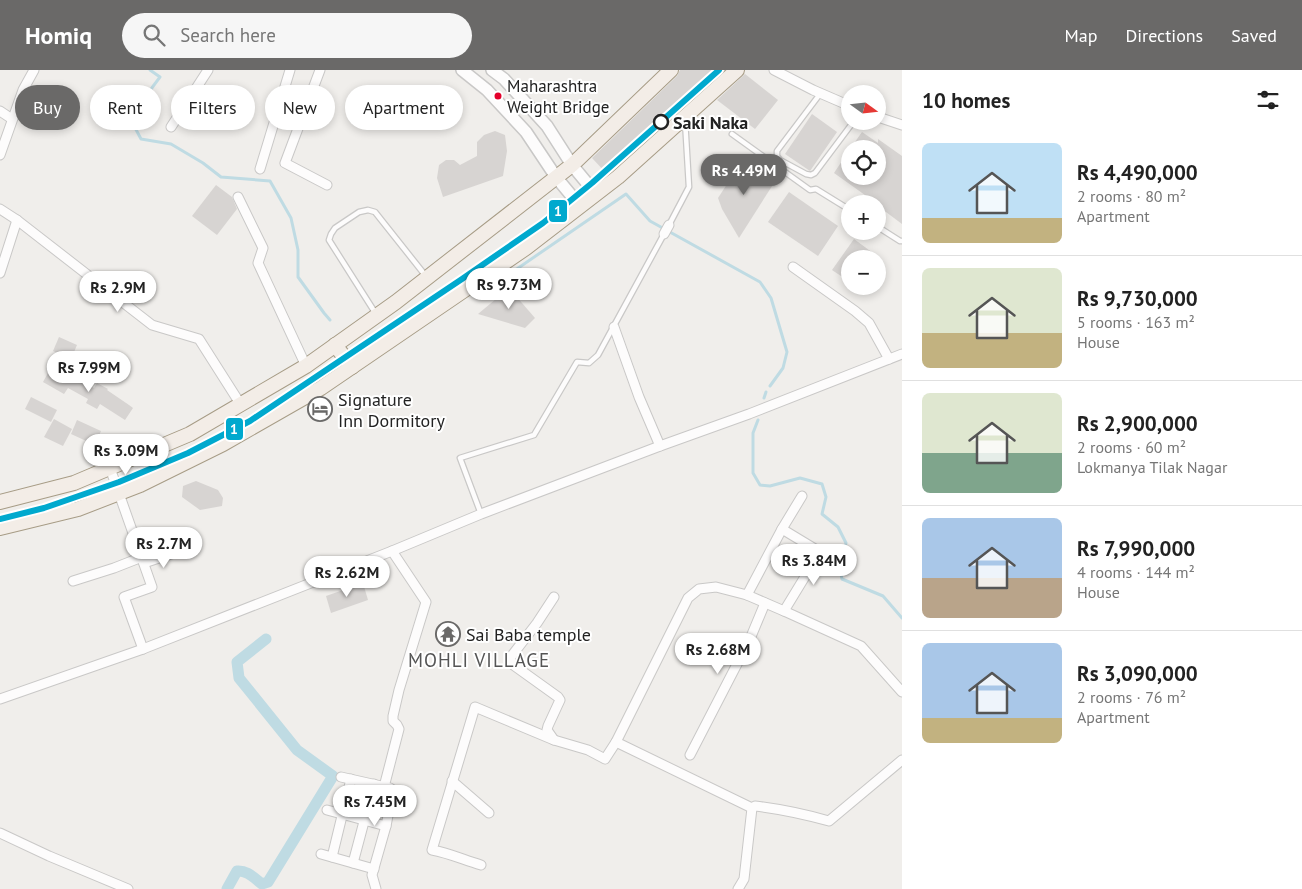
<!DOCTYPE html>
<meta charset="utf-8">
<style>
body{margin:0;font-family:"PT Sans",sans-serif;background:#f6f6f6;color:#222;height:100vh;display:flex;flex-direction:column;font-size:19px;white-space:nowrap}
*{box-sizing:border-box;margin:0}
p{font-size:16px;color:#767676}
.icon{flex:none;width:28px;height:28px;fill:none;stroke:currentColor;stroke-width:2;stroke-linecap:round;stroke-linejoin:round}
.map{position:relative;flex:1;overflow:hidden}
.details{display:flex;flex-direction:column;background:#fff;width:400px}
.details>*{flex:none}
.guide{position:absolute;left:15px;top:15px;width:475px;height:45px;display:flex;gap:10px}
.needle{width:32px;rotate:105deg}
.fabs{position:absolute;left:841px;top:15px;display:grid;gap:10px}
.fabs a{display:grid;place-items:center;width:45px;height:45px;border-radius:50%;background:#fff;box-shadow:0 2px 8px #0003;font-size:25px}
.price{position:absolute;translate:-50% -42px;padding:0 11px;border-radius:18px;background:#fff;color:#222;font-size:16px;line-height:32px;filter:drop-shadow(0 1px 2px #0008)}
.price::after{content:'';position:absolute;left:50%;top:30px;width:15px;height:11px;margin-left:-8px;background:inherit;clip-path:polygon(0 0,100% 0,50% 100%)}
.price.on{background:#6a6968;color:#fff}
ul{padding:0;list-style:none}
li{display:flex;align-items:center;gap:15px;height:125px;padding:0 20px}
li+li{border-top:1px solid #e0e0e0}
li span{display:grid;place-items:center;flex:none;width:140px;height:100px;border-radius:8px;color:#555}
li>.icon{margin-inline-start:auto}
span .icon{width:60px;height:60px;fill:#fffc;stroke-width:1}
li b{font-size:21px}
h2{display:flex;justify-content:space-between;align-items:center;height:60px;padding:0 20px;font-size:21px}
.pill{padding:0 18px;border-radius:22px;background:#fff;box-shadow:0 2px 8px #0003;font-size:18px;line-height:45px}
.pill.on{background:#6a6968;color:#fff}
header{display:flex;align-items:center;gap:30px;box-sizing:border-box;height:70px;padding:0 25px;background:#6a6968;color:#fff}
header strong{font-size:24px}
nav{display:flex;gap:28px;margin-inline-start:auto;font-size:18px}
.search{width:350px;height:45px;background:#f6f6f6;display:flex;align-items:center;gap:12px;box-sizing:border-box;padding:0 18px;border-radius:28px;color:#767676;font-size:19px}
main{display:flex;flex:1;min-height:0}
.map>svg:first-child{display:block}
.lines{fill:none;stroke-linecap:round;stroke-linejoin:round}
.stream{stroke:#bfdbe3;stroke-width:3}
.canal{stroke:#bfdbe3;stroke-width:11}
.building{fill:#d7d4d2}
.service-casing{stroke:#c9c8c7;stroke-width:7}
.minor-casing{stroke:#c9c8c7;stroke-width:11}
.tertiary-casing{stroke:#c9c8c7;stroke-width:14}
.primary-casing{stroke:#a79c86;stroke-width:16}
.service{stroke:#fdfcfc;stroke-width:4.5}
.minor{stroke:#fdfcfc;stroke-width:9}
.tertiary{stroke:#fdfcfc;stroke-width:11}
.primary{stroke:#f3ede7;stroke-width:14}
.metro-1-casing{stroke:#fff;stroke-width:10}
.metro-1{stroke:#00a9ce;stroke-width:6}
.bus-dot{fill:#e4002b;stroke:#fff;stroke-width:2}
.stop-dot{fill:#fff;stroke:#222;stroke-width:2.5}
.labels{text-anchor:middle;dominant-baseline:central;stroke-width:4;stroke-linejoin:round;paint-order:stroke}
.bus-label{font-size:17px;fill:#222;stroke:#fff;text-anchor:start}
.stop-label{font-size:18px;font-weight:bold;fill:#222;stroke:#fff;text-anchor:start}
.poi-label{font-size:18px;fill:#222;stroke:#fff;text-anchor:start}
.neighbourhood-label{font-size:19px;letter-spacing:1px;fill:#555;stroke:#fff}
.line-badge{stroke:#fff;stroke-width:2}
.badge-label{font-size:14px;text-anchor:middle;font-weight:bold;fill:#fff}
</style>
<header>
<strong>Homiq</strong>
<div class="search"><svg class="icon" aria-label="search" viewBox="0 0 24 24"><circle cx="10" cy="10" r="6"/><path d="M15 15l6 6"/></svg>Search here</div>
<nav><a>Map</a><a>Directions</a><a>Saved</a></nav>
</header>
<main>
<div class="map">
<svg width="902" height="819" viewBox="0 0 902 819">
<rect width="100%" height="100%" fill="#f0eeeb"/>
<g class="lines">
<g class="stream">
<path d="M150,0l10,7c-12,15 -20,29 -28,45l9,17 30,5 32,19 18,14 49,4 21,37 7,32v27l26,36 6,7"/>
<path d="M489,211l19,-6 118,-81 24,27 110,61 11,16 16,54 -4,16 -13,18"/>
<path d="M764,328l2,-6"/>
<path d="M758,350l-5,13v40l7,12 10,1 30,-8 22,6 4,13 -4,17 16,13 8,16 -6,27 2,9 41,17 19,22"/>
</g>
<path class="canal" d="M227,819l10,-18c10,-1 17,7 25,13l6,-2 65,-106 -36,-26 -58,-72 -2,-16 29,-23"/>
</g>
<g class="building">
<path d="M680,0h44l-117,104 -15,-16 85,-82z"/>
<path d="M745,4l33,26 -23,29 -38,-29z"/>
<path d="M812,44l25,18 -27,39 -25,-17z"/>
<path d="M495,61l10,4 2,16 -4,25 -60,21 -6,-19 2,-13 7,-5h8l6,5 17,-9v-14l7,-7z"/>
<path d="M862,62l16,11v-4l24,17v68l-24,-18v-2h-4l-3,-2 1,-2 -38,-27 16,-24v27h28v-27h-28z"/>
<path d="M742,91l32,22 -35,55 -17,-29 -4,-11z"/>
<path d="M216,115l16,12 5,12 -20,26 -25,-19z"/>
<path d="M789,122l49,34 -20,30 -50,-34z"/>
<path d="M854,169l27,20h-31v23l-18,-12z"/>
<path d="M509,218l26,30 -10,10 -47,-14z"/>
<path d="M59,267l18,8 -6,14 -18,-8z"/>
<path d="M62,298l13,7 -1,2 20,11 3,-5 11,6 -1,1 22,15 4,3 -8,12 -25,-16 -3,5 -11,-6 2,-4 -20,-11 -4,6 -21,-12 5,-9 8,5z"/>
<path d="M31,327l26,13 -6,12 -26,-13z"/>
<path d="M54,349l18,10 -9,17 -19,-9z"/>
<path d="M77,350l24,11 -6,14 -24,-11z"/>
<path d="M196,411l22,9 5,8 -1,8 -22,4 -18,-13 1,-11z"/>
<path d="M363,513l5,17 -37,13 -5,-17z"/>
</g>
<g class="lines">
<defs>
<g id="service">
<path d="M820,24l-43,57v5l3,4 26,14 5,1 4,-2 39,-52"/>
<path d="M732,64l78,56 6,-1 34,21"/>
<path d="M669,155l20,-38 -4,-67"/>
<path d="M878,157l22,14h2"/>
<path d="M376,244l-47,-74 2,-6 4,-6 24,-16 9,-2 7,2 50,63"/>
<path d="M481,444l-21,-56 74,-23 43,-73 12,1 9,-8 66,-121"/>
</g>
<g id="minor">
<path d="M320,0l-35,93 42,22"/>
<path d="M774,0l39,20 37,16"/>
<path d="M0,41l12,8"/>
<path d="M878,47l24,8"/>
<path d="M171,57l37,-57"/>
<path d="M0,85l23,-65 11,-20"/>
<path d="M260,99l30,-99"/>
<path d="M238,127l25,51 -5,15 48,103"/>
<path d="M0,139l17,11 135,105 47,14 42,66"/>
<path d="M664,164l5,-9"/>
<path d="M793,197l62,44 14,12 20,36"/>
<path d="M0,203l17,-53"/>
<path d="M614,257l25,70 21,49"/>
<path d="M110,398l42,119 -28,10 19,52"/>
<path d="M144,493l33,-11"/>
<path d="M73,511l41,-13 28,-11"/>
<path d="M747,525l37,16 36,-59 -38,-23"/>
<path d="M784,541l77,35 41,46"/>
<path d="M0,629l143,-50 249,-98 89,-37 179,-68 89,-32 153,-60"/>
<path d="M554,670l-7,-10 1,-4 12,-26 -2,-3 -46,-33 -2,-6 27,-35 17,-26"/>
<path d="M616,672l136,66 3,-2c25,3 49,8 74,15l73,-61"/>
<path d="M690,685l60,-116 15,-36"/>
<path d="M341,707l49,11 3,2 -7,36 -14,49 4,14"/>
<path d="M452,711l37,32"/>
<path d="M384,717l15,-58 -2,-4 -4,-4v-5l6,-26 27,-88 -34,-51"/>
<path d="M327,740l59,16"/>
<path d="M0,763l49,23 79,33"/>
<path d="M321,784l53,15"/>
<path d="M332,787l19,-78"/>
<path d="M353,793l21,-79"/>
<path d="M481,795c-17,-5 -32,-12 -49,-15l43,-143 79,33 34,10 17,9 11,-17 72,-144 11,-9 17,-2 31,8 35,-66 20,-33"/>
<path d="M738,819l6,-10 8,-71"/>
</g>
<g id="tertiary">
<path d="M462,0l25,20 39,42 30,45 24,29"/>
<path d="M492,0l12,9 43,47 25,39 24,29"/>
</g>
<g id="primary">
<path d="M335,275l17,22"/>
<path d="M0,432l74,-19 116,-49 116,-68 90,-64 176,-137 99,-95"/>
<path d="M0,458l78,-19 62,-24 83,-41 98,-56 205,-140 92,-71 119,-107"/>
</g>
</defs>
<use href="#service" class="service-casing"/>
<use href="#minor" class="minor-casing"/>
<use href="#tertiary" class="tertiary-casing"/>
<use href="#primary" class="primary-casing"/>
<use href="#service" class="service"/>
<use href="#minor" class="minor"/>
<use href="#tertiary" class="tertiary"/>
<use href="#primary" class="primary"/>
<defs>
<path id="metro-1" d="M0,449l44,-11 75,-26 69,-29 62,-32 212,-142 81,-56 49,-40 127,-113"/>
</defs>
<use href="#metro-1" class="metro-1-casing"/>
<use href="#metro-1" class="metro-1"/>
</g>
<defs>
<symbol id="hotel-ring" viewBox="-11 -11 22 22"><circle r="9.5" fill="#fff" stroke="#6a6968" stroke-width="1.5"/><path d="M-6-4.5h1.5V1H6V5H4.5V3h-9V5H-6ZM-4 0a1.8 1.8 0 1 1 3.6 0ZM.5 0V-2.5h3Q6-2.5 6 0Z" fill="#6a6968"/></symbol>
<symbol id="temple-ring" viewBox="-11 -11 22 22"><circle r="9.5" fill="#fff" stroke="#6a6968" stroke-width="1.5"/><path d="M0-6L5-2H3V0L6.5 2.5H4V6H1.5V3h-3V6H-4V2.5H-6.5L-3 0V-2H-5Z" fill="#6a6968"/></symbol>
</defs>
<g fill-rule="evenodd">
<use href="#hotel-ring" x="306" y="325" width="28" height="28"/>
<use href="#temple-ring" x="434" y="550" width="28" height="28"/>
</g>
<circle class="bus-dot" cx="498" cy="26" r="4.5"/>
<circle class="stop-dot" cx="661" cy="52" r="7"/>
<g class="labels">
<g class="bus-label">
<text x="507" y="16">Maharashtra<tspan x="507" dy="21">Weight Bridge</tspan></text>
</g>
<g class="stop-label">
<text x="673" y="52">Saki Naka</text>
</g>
<g class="poi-label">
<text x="338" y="329">Signature<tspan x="338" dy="21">Inn Dormitory</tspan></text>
<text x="466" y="564">Sai Baba temple</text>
</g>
<g class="neighbourhood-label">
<text x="479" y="590">MOHLI VILLAGE</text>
</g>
</g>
<g class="line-badge">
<rect x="548" y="129" width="20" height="24" rx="5" fill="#00a9ce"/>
<rect x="225" y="347" width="19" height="24" rx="5" fill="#00a9ce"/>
</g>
<g class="badge-label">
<text x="558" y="146">1</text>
<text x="234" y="364">1</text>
</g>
</svg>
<div class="fabs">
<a><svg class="needle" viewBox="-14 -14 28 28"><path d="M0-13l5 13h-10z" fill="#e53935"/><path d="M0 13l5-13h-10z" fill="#767676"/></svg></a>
<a><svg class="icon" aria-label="locate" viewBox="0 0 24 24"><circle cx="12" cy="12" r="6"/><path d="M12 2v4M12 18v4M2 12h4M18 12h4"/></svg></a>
<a>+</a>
<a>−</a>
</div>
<b class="price on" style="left:744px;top:126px">Rs 4.49M</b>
<b class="price" style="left:509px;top:240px">Rs 9.73M</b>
<b class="price" style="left:118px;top:243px">Rs 2.9M</b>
<b class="price" style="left:89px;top:323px">Rs 7.99M</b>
<b class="price" style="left:126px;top:406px">Rs 3.09M</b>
<b class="price" style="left:164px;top:499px">Rs 2.7M</b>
<b class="price" style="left:814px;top:516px">Rs 3.84M</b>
<b class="price" style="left:347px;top:528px">Rs 2.62M</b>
<b class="price" style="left:718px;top:605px">Rs 2.68M</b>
<b class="price" style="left:375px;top:757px">Rs 7.45M</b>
<div class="guide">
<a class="pill on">Buy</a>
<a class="pill">Rent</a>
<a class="pill">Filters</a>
<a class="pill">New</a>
<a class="pill">Apartment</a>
</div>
</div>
<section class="details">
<h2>10 homes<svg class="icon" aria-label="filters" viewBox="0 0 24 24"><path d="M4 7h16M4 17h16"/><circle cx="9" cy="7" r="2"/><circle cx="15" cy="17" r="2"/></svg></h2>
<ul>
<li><span style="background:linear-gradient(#bfe0f5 75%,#c2b280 0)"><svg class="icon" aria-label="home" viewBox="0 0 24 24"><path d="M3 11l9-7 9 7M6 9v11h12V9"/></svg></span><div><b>Rs 4,490,000</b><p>2 rooms · 80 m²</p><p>Apartment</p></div></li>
<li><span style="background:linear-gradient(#dfe7d0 65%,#c2b280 0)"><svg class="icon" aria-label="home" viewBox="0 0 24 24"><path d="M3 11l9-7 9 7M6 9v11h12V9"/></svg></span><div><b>Rs 9,730,000</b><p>5 rooms · 163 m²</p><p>House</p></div></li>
<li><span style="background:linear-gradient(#dfe7d0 60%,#7fa58c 0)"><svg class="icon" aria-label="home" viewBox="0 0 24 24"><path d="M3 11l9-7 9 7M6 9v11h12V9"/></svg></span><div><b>Rs 2,900,000</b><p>2 rooms · 60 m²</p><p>Lokmanya Tilak Nagar</p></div></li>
<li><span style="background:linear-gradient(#a9c7e8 60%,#b9a48a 0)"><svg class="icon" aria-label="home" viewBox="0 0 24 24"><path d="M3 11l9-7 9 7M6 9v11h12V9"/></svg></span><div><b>Rs 7,990,000</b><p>4 rooms · 144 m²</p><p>House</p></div></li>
<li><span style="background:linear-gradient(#a9c7e8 75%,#c2b280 0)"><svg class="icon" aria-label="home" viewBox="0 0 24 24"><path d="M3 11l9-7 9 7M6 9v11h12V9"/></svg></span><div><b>Rs 3,090,000</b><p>2 rooms · 76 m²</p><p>Apartment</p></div></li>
</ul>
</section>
</main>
